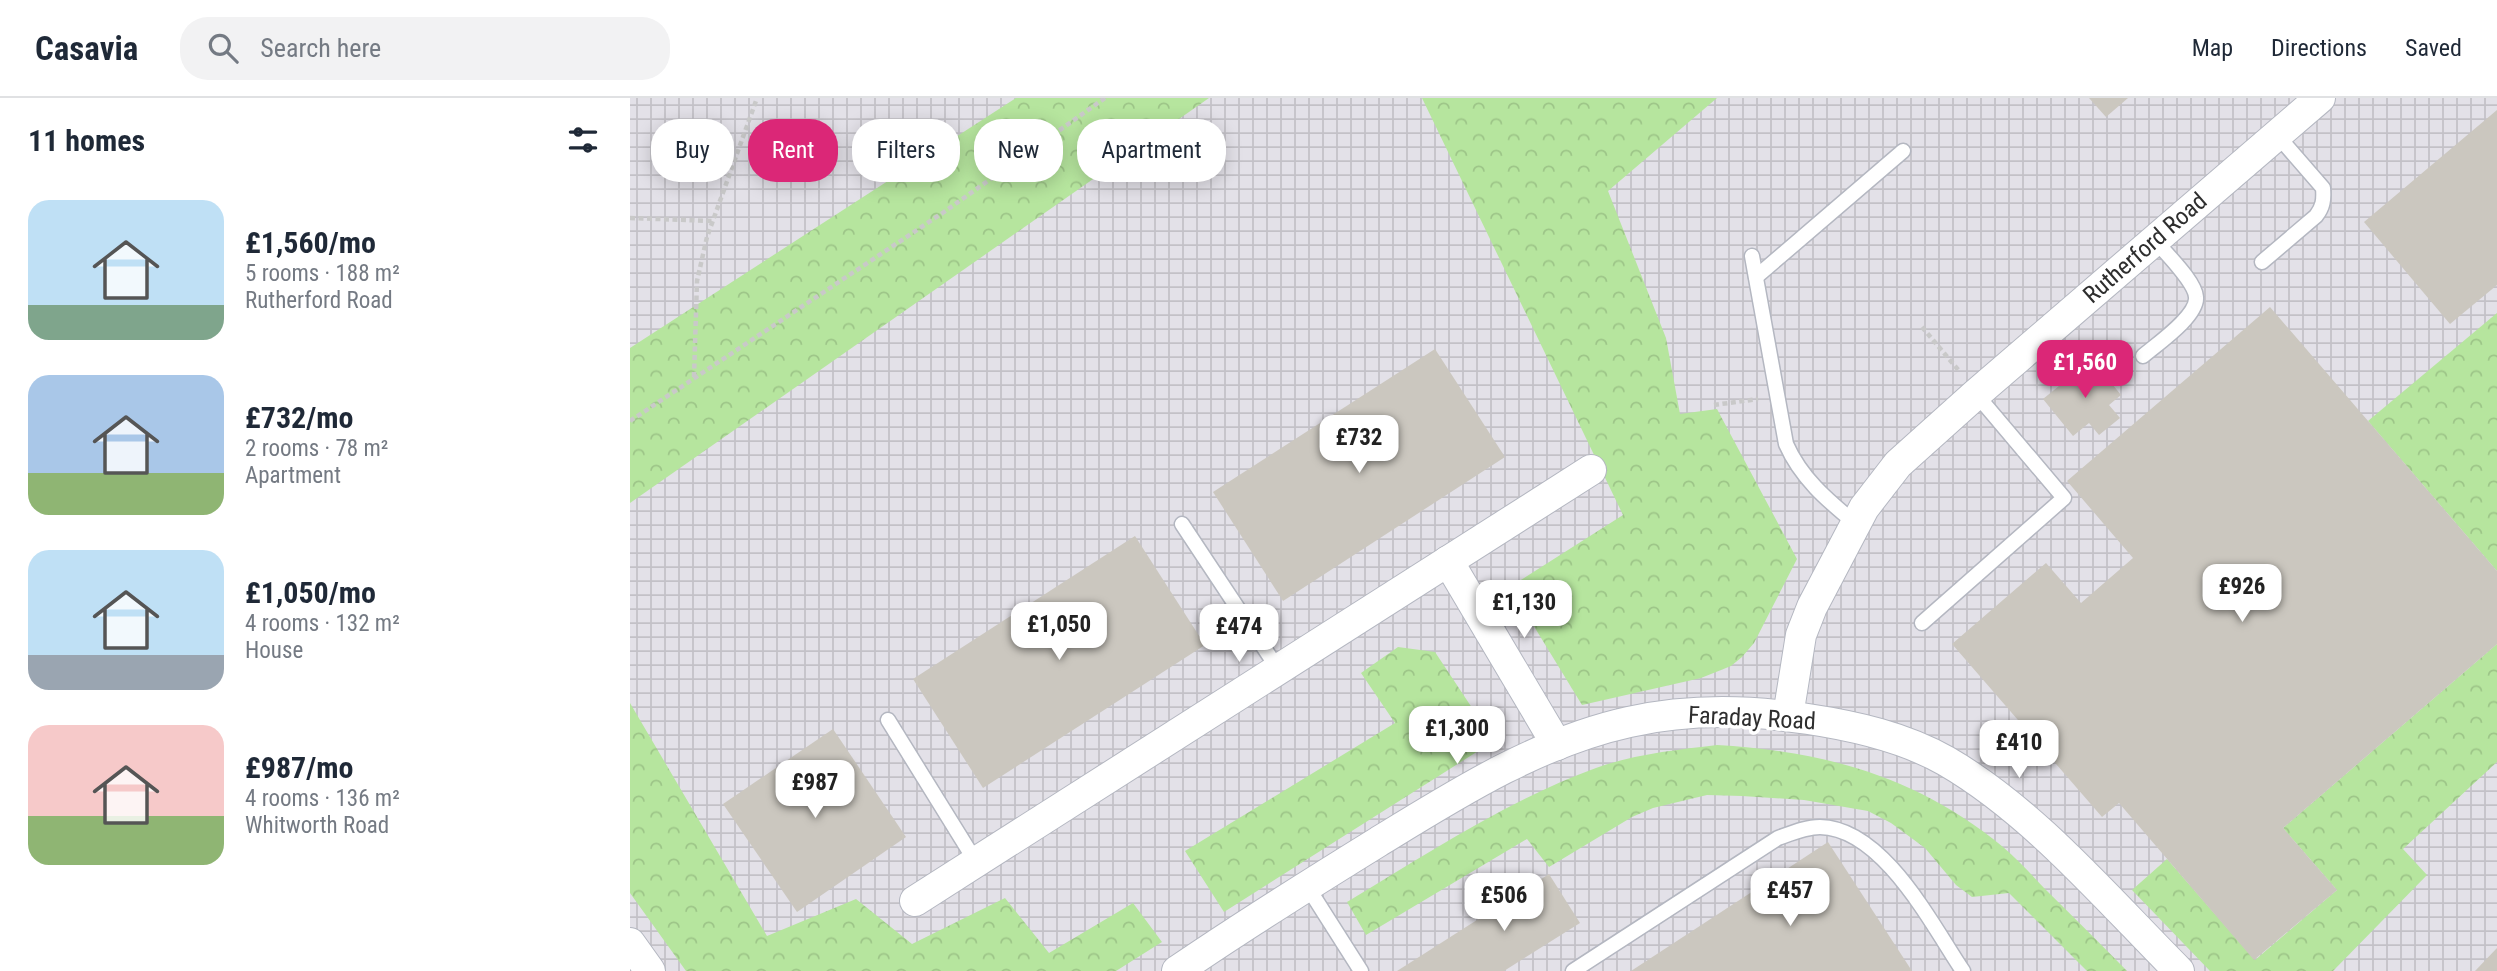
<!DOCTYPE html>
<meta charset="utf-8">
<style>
body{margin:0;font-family:"Roboto Condensed",sans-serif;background:#f2f2f3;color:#1f2937;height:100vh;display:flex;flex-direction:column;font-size:26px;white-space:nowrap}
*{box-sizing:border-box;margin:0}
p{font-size:23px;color:#747a83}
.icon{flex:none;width:38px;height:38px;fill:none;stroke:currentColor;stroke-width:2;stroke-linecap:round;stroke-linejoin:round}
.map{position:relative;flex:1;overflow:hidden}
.details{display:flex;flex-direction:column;background:#fff;width:630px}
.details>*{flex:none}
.top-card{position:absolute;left:21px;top:21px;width:665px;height:63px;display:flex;gap:14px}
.price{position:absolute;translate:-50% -60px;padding:0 16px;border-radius:14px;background:#fff;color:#222;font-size:23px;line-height:46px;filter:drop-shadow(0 2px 4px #0008)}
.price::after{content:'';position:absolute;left:50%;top:42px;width:21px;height:16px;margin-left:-10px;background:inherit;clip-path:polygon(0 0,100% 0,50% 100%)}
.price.on{background:#db2777;color:#fff}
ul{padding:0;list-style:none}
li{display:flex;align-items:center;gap:21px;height:175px;padding:0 28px}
li span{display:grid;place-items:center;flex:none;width:196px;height:140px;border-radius:21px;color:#555}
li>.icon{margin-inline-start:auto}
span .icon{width:84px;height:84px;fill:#fffc;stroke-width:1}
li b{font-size:30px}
h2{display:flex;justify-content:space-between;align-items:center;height:84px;padding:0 28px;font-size:30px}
.tag{padding:0 24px;border-radius:28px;background:#fff;box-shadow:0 4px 18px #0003;font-size:24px;line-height:63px}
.tag.on{background:#db2777;color:#fff}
header{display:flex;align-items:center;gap:42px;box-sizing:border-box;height:98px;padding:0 35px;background:#fff;border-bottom:2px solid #e0e1e3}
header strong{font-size:33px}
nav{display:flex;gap:38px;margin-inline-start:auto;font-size:24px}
.search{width:490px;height:63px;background:#f2f2f3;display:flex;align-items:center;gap:18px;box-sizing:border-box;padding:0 24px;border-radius:28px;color:#747a83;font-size:26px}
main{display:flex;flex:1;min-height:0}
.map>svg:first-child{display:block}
.industrial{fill:url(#industrial-grid)}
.forest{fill:url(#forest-crowns)}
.building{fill:#cbc7bf}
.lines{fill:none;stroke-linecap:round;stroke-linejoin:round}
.lane-casing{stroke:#b4b7c1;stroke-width:17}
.street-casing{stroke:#b4b7c1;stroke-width:32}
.path{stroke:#c9c9c9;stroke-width:4.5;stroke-dasharray:5 3.5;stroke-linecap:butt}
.lane{stroke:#fff;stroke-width:14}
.street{stroke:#fff;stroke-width:30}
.labels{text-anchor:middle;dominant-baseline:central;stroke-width:7;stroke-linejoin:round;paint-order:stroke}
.street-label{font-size:24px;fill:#2e2e2e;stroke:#fff}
</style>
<header>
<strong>Casavia</strong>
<div class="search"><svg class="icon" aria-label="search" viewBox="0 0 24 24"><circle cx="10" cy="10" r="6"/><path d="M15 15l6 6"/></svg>Search here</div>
<nav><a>Map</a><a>Directions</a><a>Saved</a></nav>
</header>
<main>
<section class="details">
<h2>11 homes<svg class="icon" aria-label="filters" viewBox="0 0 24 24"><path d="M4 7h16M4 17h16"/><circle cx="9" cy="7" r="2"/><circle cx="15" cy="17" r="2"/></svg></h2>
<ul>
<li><span style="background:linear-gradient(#bfe0f5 75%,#7fa58c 0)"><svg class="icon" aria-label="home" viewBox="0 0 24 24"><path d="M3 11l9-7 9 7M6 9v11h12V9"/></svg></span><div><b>£1,560/mo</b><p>5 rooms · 188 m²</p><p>Rutherford Road</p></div></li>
<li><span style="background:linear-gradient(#a9c7e8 70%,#8fb573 0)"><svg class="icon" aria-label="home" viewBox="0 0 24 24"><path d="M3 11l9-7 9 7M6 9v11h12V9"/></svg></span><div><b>£732/mo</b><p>2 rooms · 78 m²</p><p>Apartment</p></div></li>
<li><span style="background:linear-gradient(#bfe0f5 75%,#9aa5b1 0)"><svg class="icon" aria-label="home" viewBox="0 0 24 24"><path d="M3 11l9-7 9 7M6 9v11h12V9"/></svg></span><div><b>£1,050/mo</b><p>4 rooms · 132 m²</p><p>House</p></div></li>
<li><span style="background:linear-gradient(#f6c9c9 65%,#8fb573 0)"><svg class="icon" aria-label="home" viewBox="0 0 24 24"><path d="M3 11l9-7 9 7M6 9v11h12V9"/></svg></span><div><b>£987/mo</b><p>4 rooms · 136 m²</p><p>Whitworth Road</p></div></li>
</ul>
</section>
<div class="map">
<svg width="1867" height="873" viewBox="0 0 1867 873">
<defs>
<pattern id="industrial-grid" width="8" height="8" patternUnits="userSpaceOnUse" patternTransform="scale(1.75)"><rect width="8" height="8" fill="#e3e1e8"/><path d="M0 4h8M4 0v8" fill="none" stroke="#c3c1c7"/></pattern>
<pattern id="forest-crowns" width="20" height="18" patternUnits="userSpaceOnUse" patternTransform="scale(1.75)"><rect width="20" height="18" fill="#b6e59e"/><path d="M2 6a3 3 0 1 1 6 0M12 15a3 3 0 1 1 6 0" fill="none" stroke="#9dc588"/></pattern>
</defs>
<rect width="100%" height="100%" fill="#efe9e1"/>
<rect class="industrial" x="0" y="0" width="1867" height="873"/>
<g class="forest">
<path d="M386,0h193l-579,405v-155z"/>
<path d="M792,0h295l-109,93 58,147 14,76 37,-5 80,150 -43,84 -12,14 -11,9 -30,12 -119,27 -72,-118 113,-72z"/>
<path d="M1867,215v258l-129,-150z"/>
<path d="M1867,546v118l-94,87 24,26 -94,96h-123l-78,-81 35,-31 88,101 82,-70 -54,-62z"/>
<path d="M768,549l37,5 59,89 -270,171 -39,-61 210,-128 -34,-50z"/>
<path d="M0,605l137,233 89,-37 56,45 93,-46 44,55 84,-50 29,39 -46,29h-430l-56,-78z"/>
<path d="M1087,647c107,6 202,32 286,102 14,12 28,27 41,41 28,28 56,55 83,83h-40l-78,-78 -37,4 -16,-12 -31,-37 -34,-25 -23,-12 -64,-11 -62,-4 -35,-1 -54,13 -21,9 -83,50 -22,-28 -161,96 -19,-33c80,-48 161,-102 249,-134 39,-14 80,-18 121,-23z"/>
</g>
<g class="building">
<path d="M1459,0h39l-22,19z"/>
<path d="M1867,12v175l-47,39 -86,-102z"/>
<path d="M1640,209l227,264v73l-214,184 54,62 -83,70 -135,-157 -17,14 -150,-173 94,-81 35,40 52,-45 -66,-77z"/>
<path d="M805,251l70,108 -222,144 -70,-109z"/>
<path d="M1462,261l29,36 -12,10 11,13 -21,17 -10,-12 -16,13 -30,-37z"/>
<path d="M505,438l70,109 -222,143 -70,-109z"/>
<path d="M203,631l73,108 -109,75 -74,-108z"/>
<path d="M1198,744l84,129h-281z"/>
<path d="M919,776l31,49 -76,48h-107z"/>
<path d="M1867,850v23h-22z"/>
</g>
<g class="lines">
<defs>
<g id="lane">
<path d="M1122,158l34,188c15,34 41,56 69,79"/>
<path d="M1632,164l54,-46c7,-9 8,-16 7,-28l-46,-53"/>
<path d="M1126,179l147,-126"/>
<path d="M1513,258c14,-12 55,-40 53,-59 -1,-16 -31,-44 -41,-57"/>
<path d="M552,426l96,145"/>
<path d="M1292,525l142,-125 -88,-104"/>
<path d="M258,622l88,142"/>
<path d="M677,788l54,85"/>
<path d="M943,873l205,-133c14,-5 28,-11 42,-11 63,1 112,98 143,144"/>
</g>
<g id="street">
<path d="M818,463l109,184"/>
<path d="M1158,618l13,-81 11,-28 52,-99 34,-44 78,-70 344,-296"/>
<path d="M285,803l676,-431"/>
<path d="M0,845l20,28"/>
<path d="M547,873c66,-45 133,-87 201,-129 78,-48 160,-100 251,-120 58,-13 121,-12 179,-3 47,7 96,18 138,42 88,51 161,138 233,210"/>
</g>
</defs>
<use href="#lane" class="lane-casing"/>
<use href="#street" class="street-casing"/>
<g class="path">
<path d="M0,120l83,3"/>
<path d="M1292,229l38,45"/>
<path d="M64,279l3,-96 10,-44 50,-139"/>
<path d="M1084,307l44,-6"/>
<path d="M0,323l314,-209 161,-114"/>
</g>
<use href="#lane" class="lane"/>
<use href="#street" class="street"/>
</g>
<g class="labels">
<g class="street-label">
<text transform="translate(1515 150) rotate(-41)">Rutherford Road</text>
<text transform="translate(1122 620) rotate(3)">Faraday Road</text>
</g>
</g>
</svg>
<b class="price on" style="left:1455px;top:302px">£1,560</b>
<b class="price" style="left:729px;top:377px">£732</b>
<b class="price" style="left:1612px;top:526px">£926</b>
<b class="price" style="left:894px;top:542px">£1,130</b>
<b class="price" style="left:429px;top:564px">£1,050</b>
<b class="price" style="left:609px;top:566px">£474</b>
<b class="price" style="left:827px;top:668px">£1,300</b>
<b class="price" style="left:1389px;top:682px">£410</b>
<b class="price" style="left:185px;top:722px">£987</b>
<b class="price" style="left:1160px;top:830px">£457</b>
<b class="price" style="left:874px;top:835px">£506</b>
<div class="top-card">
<a class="tag">Buy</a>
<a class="tag on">Rent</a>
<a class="tag">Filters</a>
<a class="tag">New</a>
<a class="tag">Apartment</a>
</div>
</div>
</main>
